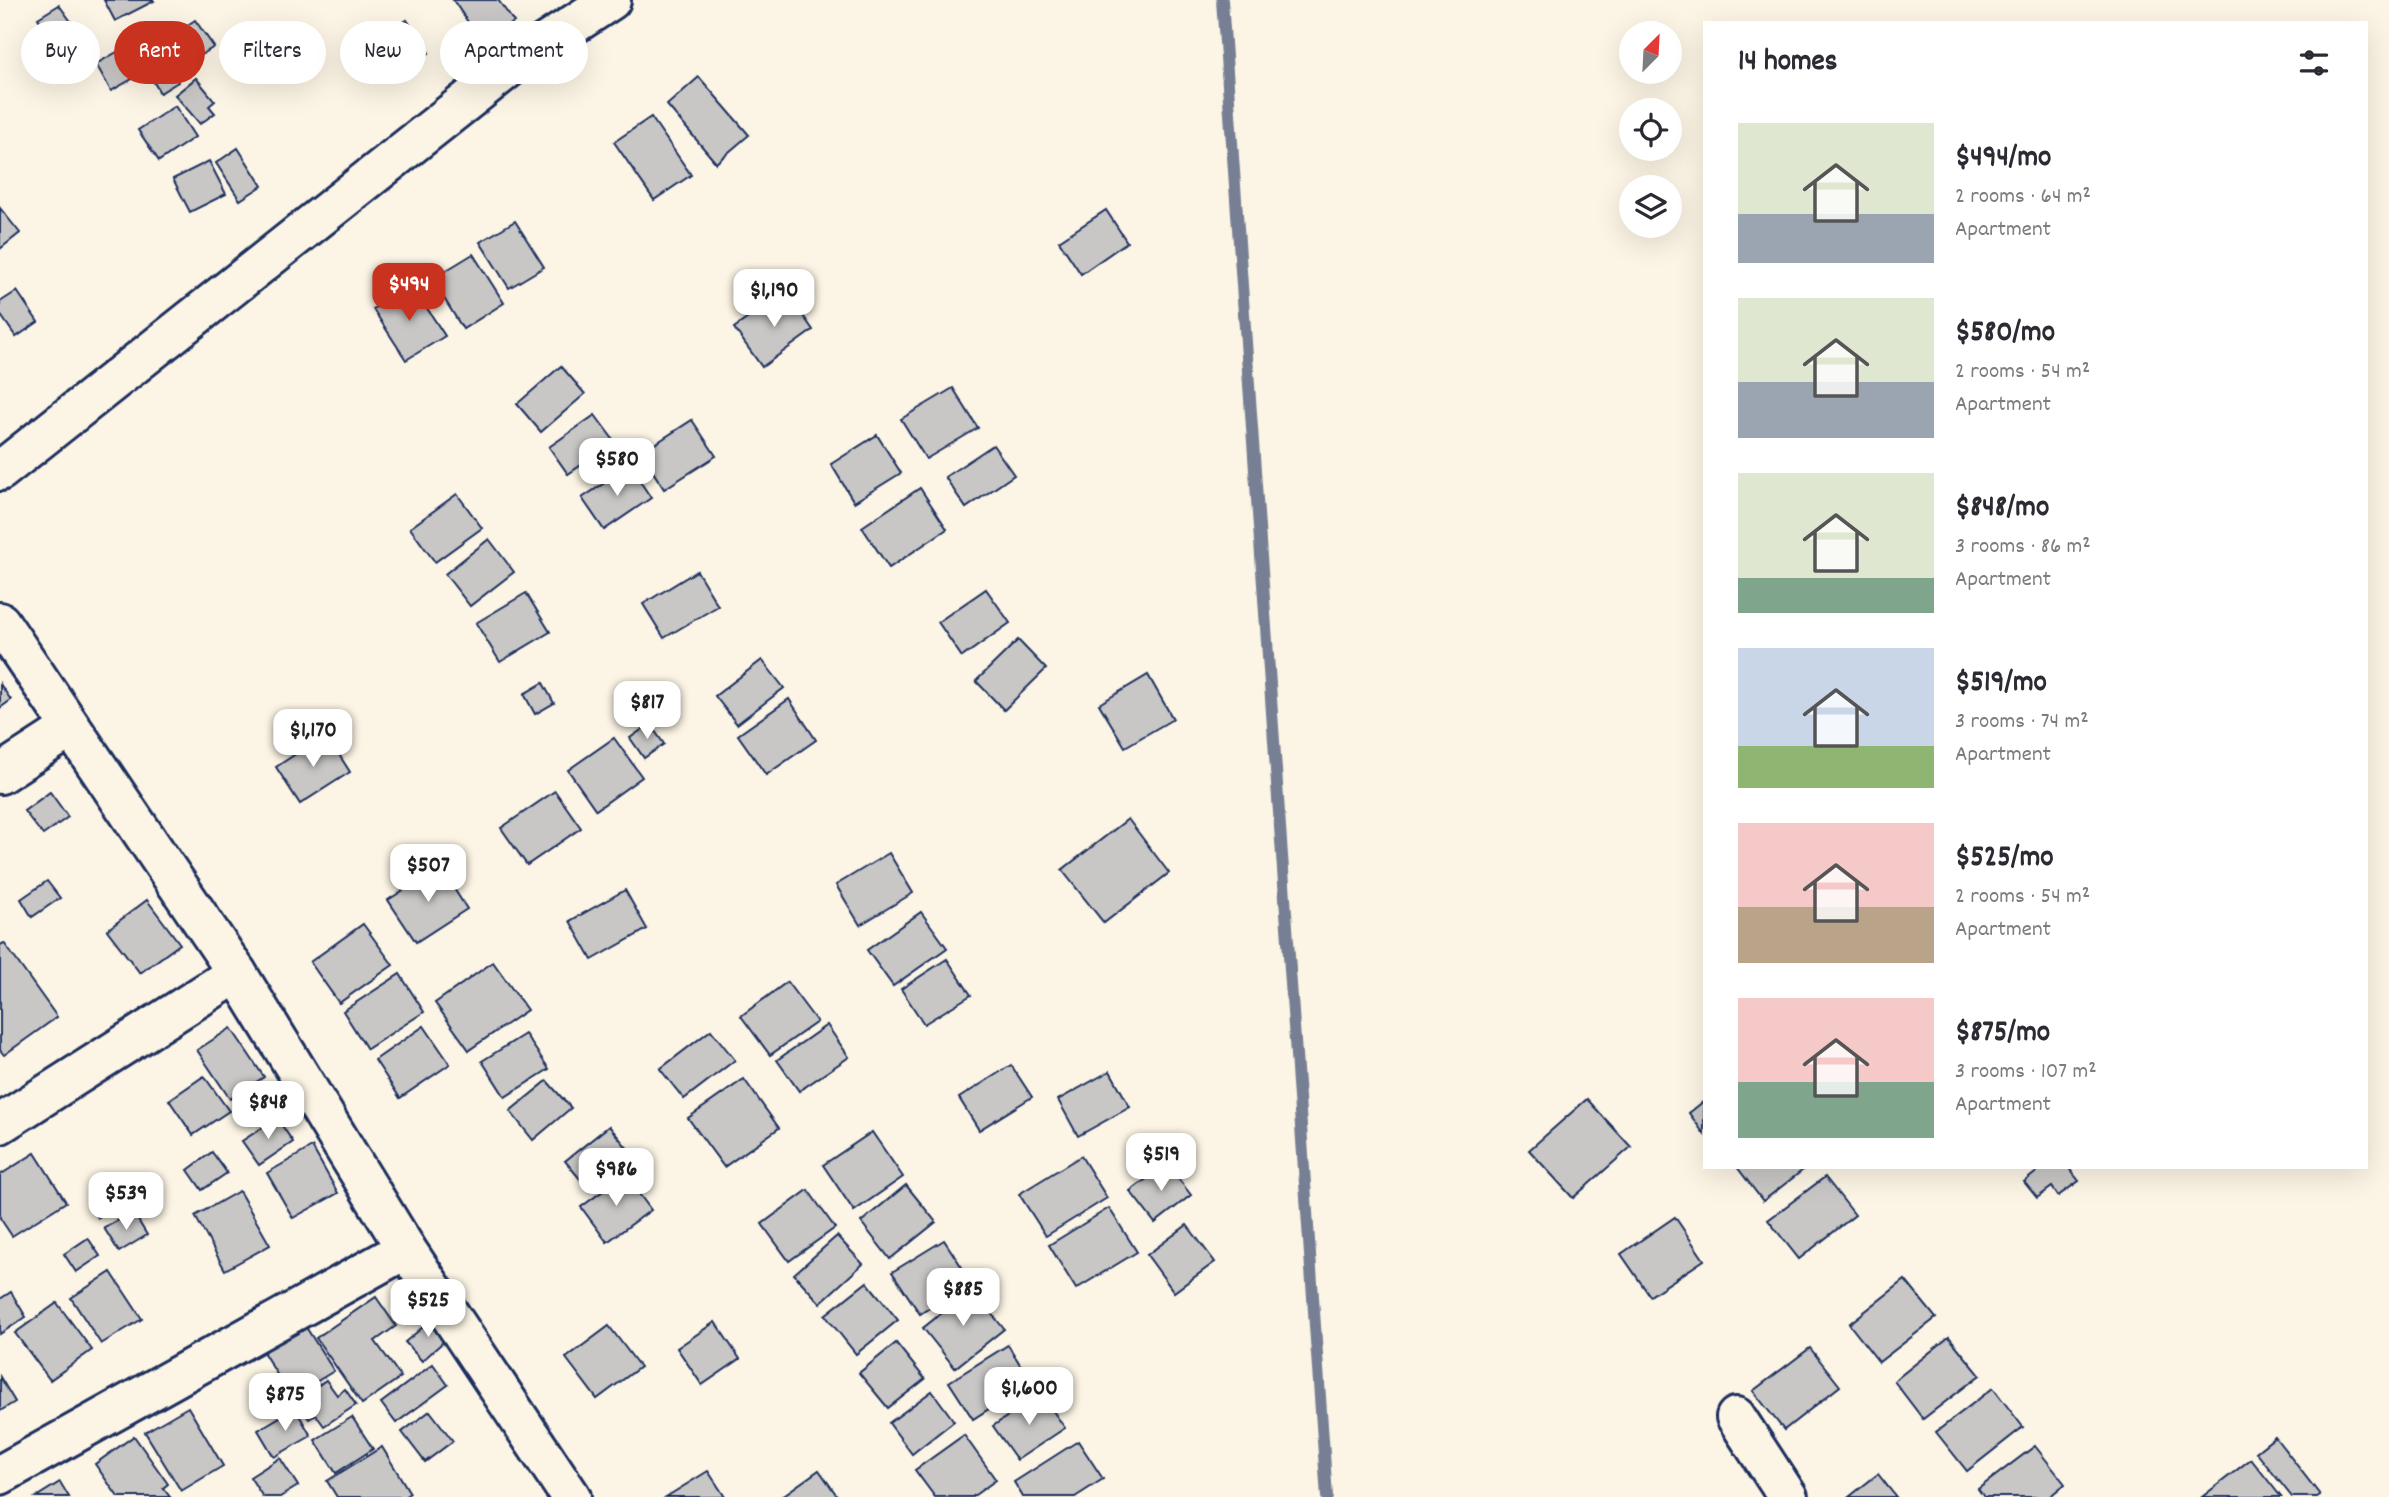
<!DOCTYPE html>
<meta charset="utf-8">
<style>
body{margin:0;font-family:Dekko,sans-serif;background:#f7f7f7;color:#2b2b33;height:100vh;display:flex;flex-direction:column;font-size:26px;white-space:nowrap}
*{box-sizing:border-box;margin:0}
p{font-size:23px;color:#7c7c81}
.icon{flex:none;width:38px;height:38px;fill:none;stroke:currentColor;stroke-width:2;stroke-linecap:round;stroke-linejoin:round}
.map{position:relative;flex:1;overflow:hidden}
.panel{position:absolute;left:1703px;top:21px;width:665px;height:1148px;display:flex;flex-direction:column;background:#fff;border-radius:0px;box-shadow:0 7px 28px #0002}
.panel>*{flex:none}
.hud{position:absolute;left:21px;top:21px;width:665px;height:63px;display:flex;gap:14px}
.needle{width:46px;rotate:24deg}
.fabs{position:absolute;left:1619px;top:21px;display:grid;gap:14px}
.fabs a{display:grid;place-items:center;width:63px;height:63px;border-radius:50%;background:#fff;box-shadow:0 7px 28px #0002;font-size:35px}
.price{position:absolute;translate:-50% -60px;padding:0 16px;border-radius:14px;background:#fff;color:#222;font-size:23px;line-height:46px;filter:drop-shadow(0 2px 4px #0008)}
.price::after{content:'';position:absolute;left:50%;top:42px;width:21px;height:16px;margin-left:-10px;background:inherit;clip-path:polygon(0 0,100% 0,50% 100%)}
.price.active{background:#c8321e;color:#fff}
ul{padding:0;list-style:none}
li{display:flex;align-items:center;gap:21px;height:175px;padding:0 35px}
li span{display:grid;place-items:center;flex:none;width:196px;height:140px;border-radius:0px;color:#555}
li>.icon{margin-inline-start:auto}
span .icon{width:84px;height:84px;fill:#fffc;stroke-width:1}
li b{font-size:30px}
h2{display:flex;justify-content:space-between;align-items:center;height:84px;padding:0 35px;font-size:30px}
.pill{padding:0 24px;border-radius:32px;background:#fff;box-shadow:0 7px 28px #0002;font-size:24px;line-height:63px}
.pill.active{background:#c8321e;color:#fff}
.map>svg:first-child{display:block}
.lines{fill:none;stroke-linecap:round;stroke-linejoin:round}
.stream{stroke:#767f94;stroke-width:12}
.building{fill:#c8c7c6;stroke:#1b2f5e;stroke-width:2}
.minor-casing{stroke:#1b2f5e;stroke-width:44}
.minor{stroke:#fcf5e5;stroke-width:38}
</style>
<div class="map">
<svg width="2389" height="1497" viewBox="0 0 2389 1497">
<rect width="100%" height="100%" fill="#fcf5e5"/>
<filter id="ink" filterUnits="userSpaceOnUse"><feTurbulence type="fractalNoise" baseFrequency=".0143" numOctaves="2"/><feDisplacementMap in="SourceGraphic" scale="14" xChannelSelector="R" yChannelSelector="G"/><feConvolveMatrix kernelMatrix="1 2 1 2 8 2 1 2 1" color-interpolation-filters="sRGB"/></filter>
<g filter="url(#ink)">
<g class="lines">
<path class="stream" d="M1222,0l105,1497"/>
</g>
<g class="building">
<path d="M104,0h49l1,1 -39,20z"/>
<path d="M453,0h45l16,22 -31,22z"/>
<path d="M59,5l13,18 -22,14 -12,-19z"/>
<path d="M195,20l19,27 -16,10 -18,-27z"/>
<path d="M407,20l22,33 -33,22 -22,-33z"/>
<path d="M117,52l15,27 -21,12 -15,-27z"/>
<path d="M161,53l17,29 -18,11 -17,-30z"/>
<path d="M699,77l50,58 -33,28 -49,-58z"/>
<path d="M196,78l19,23 -6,5 6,7 -15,11 -25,-29z"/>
<path d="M175,106l20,31 -36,24 -21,-31z"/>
<path d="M651,117l40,58 -37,25 -40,-58z"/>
<path d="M238,148l24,38 -22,14 -24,-37z"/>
<path d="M209,161l17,33 -36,18 -17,-33z"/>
<path d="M0,208l20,25 -20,16z"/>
<path d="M1106,210l21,32 -46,32 -22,-33z"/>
<path d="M515,221l29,46 -35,21 -29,-46z"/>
<path d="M473,254l31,49 -41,26 -31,-50z"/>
<path d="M412,285l33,51 -39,24 -33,-51z"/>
<path d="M17,291l21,31 -22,15 -16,-23v-12z"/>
<path d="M786,291l27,39 -51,37 -28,-39z"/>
<path d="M561,366l24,28 -44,38 -24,-28z"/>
<path d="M953,388l25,40 -52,31 -25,-40z"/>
<path d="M595,415l20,27 -47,32 -19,-27z"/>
<path d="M692,420l24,36 -52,33 -23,-36z"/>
<path d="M877,435l24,38 -47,29 -23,-38z"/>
<path d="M993,445l21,30 -48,33 -21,-31z"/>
<path d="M630,466l21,32 -47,32 -22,-32z"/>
<path d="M920,488l27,41 -58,39 -27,-41z"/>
<path d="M457,494l25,34 -47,34 -25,-34z"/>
<path d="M489,539l25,33 -44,34 -25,-32z"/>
<path d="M697,571l21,35 -54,32 -21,-34z"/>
<path d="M986,589l24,34 -48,34 -24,-35z"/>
<path d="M526,593l24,39 -50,30 -24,-39z"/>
<path d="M1018,640l28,29 -42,41 -28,-29z"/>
<path d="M762,660l22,28 -47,36 -22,-28z"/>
<path d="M1148,675l25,44 -48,28 -26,-43z"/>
<path d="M543,683l11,20 -19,11 -11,-20z"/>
<path d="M0,684l11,16 -11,8z"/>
<path d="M789,699l27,41 -50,35 -28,-40z"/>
<path d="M650,724l14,20 -20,14 -14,-20z"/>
<path d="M326,734l24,38 -50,32 -24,-37z"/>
<path d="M614,738l28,39 -46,33 -28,-40z"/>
<path d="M555,791l26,37 -54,37 -26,-37z"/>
<path d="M50,792l18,25 -25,18 -19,-24z"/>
<path d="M1128,819l41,54 -65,50 -42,-53z"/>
<path d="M889,853l24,40 -53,32 -24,-40z"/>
<path d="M440,867l27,42 -51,33 -28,-42z"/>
<path d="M47,881l13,17 -28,19 -11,-18z"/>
<path d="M625,890l22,39 -55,31 -22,-39z"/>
<path d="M147,900l33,44 -40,29 -33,-43z"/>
<path d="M921,912l26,36 -54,38 -26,-36z"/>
<path d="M363,924l30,41 -54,38 -29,-41z"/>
<path d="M4,943l53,74 -53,38 -4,-5v-105z"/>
<path d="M947,959l24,36 -47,29 -23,-35z"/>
<path d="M493,962l34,48 -58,40 -34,-47z"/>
<path d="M400,974l24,38 -57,37 -24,-38z"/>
<path d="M787,982l30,40 -47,33 -29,-39z"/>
<path d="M827,1025l22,32 -50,34 -22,-31z"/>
<path d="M424,1026l26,38 -50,34 -25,-38z"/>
<path d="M231,1028l33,49 -34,22 -33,-49z"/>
<path d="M711,1030l24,30 -51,39 -24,-30z"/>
<path d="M525,1034l24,35 -44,28 -23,-36z"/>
<path d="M1011,1065l21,32 -53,33 -20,-32z"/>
<path d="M1110,1071l20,36 -52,29 -20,-36z"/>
<path d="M204,1076l25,35 -36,24 -24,-35z"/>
<path d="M744,1079l35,49 -55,39 -36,-49z"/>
<path d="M547,1081l24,27 -38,32 -23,-29z"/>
<path d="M1587,1099l44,48 -58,51 -44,-48z"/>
<path d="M1704,1101v33l-15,-21z"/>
<path d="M277,1118l16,24 -34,23 -17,-24z"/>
<path d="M609,1126l25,30 -44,35 -25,-30z"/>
<path d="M872,1132l31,45 -49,34 -31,-46z"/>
<path d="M312,1147l26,46 -45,25 -26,-45z"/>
<path d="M212,1152l15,21 -25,17 -14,-20z"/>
<path d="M35,1153l31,49 -54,34 -12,-18v-43z"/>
<path d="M1081,1156l26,42 -61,38 -27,-42z"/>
<path d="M1167,1164l24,31 -36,28 -25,-32z"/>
<path d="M1737,1167h70l-44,34z"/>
<path d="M2036,1167h32l11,14 -21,15 -6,-9 -15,11 -13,-16 15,-12z"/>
<path d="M625,1175l26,35 -44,32 -26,-35z"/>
<path d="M1825,1177l30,38 -56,44 -31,-39z"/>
<path d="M115,1184l10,19 -27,15 -10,-19z"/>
<path d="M906,1185l30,37 -46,37 -29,-37z"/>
<path d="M808,1190l27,38 -46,33 -27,-37z"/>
<path d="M239,1191l31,54 -45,25 -30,-54z"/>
<path d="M1109,1208l28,44 -61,37 -27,-44z"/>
<path d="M133,1212l14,23 -28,17 -15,-24z"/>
<path d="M1675,1217l29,43 -54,36 -29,-42z"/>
<path d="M1187,1225l28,37 -41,30 -27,-37z"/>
<path d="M837,1236l26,28 -43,39 -26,-29z"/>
<path d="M88,1238l12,18 -24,16 -12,-18z"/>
<path d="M944,1240l27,41 -51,33 -28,-42z"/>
<path d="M111,1272l31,47 -41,25 -30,-46z"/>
<path d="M1905,1280l31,38 -57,44 -30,-38z"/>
<path d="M867,1282l31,38 -42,34 -31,-39z"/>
<path d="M972,1289l32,40 -49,39 -32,-40z"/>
<path d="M11,1292l15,25 -26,17v-35z"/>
<path d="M376,1297l20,29 -21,15 26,36 -39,27 -46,-66z"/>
<path d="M57,1303l35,47 -42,30 -35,-47z"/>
<path d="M435,1317l16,18 -29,26 -17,-19z"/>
<path d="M302,1321l32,50 -43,26 -31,-50z"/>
<path d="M715,1322l25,37 -38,26 -25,-37z"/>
<path d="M609,1326l31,41 -43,32 -31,-41z"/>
<path d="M1949,1337l31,38 -57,44 -29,-38z"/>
<path d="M896,1343l29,36 -37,29 -29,-35z"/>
<path d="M1008,1345l23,37 -58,37 -24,-37z"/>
<path d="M1810,1348l30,38 -56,44 -31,-39z"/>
<path d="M433,1364l15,21 -52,38 -15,-20z"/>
<path d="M0,1377l15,25 -15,9z"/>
<path d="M326,1380l11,15 8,-6 11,16 -32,21 -8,-11 -7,4 -13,-18z"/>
<path d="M1993,1388l30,39 -56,44 -31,-39z"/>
<path d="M932,1391l22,30 -42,33 -23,-31z"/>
<path d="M1041,1394l24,34 -48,32 -24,-34z"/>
<path d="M188,1407l35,59 -42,25 -36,-59z"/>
<path d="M295,1408l16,28 -37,21 -16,-27z"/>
<path d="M430,1411l23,30 -28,21 -23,-30z"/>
<path d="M352,1417l21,32 -37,24 -21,-33z"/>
<path d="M964,1435l32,45 -24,17h-37l-20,-27z"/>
<path d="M134,1436l34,48 -5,4 7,9h-52l-23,-33z"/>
<path d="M2275,1437l45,58 -3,2h-25l-36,-45z"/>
<path d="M1078,1441l25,38 -28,18h-52l-9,-15z"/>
<path d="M2035,1446l30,38 -16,13h-65l-6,-8z"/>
<path d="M382,1447l28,46 -6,4h-67l-10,-16z"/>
<path d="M280,1458l18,28 -18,11h-17l-13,-20z"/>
<path d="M2251,1459l30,38h-79z"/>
<path d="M819,1470l19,27h-57z"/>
<path d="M708,1471l17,26h-59z"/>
<path d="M1878,1474l18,23h-47z"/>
<path d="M60,1482l9,15h-33z"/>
</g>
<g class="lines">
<defs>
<g id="minor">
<path d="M0,471l516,-409 95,-62"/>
<path d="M0,622l237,351 169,276 165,248"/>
<path d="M0,774l71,-46"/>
<path d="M0,1124l237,-151"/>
<path d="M1736,1417l52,80"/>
<path d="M0,1475l406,-226"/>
</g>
</defs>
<use href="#minor" class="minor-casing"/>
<use href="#minor" class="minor"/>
</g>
</g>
</svg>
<div class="fabs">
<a><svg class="needle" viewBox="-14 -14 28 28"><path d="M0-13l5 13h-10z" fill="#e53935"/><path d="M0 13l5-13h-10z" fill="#7c7c81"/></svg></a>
<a><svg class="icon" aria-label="locate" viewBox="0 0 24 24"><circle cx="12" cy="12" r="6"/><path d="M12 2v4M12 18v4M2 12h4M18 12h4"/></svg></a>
<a><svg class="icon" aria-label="layers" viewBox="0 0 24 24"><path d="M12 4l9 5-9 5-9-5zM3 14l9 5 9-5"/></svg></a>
</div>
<b class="price active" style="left:409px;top:323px">$494</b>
<b class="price" style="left:774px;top:329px">$1,190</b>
<b class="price" style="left:617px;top:498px">$580</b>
<b class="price" style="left:647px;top:741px">$817</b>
<b class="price" style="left:313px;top:769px">$1,170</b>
<b class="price" style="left:428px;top:904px">$507</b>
<b class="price" style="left:268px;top:1141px">$848</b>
<b class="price" style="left:1161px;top:1193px">$519</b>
<b class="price" style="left:616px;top:1208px">$986</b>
<b class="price" style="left:126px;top:1232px">$539</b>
<b class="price" style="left:963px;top:1328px">$885</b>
<b class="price" style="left:428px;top:1339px">$525</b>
<b class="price" style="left:1029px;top:1427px">$1,600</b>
<b class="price" style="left:285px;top:1433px">$875</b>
<div class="hud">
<a class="pill">Buy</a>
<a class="pill active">Rent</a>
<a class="pill">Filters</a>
<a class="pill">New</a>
<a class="pill">Apartment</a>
</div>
<section class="panel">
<h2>14 homes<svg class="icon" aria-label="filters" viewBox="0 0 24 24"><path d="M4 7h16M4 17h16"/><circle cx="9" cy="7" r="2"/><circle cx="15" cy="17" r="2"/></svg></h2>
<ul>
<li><span style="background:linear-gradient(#dfe7d0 65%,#9aa5b1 0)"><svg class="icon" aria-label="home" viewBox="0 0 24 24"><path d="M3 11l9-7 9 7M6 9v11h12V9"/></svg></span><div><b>$494/mo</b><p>2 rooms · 64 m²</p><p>Apartment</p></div></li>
<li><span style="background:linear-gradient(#dfe7d0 60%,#9aa5b1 0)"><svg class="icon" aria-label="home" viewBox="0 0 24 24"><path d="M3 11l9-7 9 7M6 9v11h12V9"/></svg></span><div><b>$580/mo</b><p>2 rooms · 54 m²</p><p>Apartment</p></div></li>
<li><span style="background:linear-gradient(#dfe7d0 75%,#7fa58c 0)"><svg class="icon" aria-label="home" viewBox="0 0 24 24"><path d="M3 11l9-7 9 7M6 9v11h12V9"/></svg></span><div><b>$848/mo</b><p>3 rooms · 86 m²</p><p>Apartment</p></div></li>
<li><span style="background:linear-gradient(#c9d6e8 70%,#8fb573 0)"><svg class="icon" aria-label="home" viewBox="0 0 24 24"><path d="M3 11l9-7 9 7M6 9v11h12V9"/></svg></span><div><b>$519/mo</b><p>3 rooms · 74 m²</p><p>Apartment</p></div></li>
<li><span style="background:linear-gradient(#f6c9c9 60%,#b9a48a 0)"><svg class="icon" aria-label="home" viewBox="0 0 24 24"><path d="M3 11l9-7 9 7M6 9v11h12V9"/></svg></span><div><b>$525/mo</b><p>2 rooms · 54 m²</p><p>Apartment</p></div></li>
<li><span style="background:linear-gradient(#f6c9c9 60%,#7fa58c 0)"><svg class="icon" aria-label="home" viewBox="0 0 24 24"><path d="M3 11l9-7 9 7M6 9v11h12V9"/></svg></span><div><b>$875/mo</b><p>3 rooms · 107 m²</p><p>Apartment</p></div></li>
</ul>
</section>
</div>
